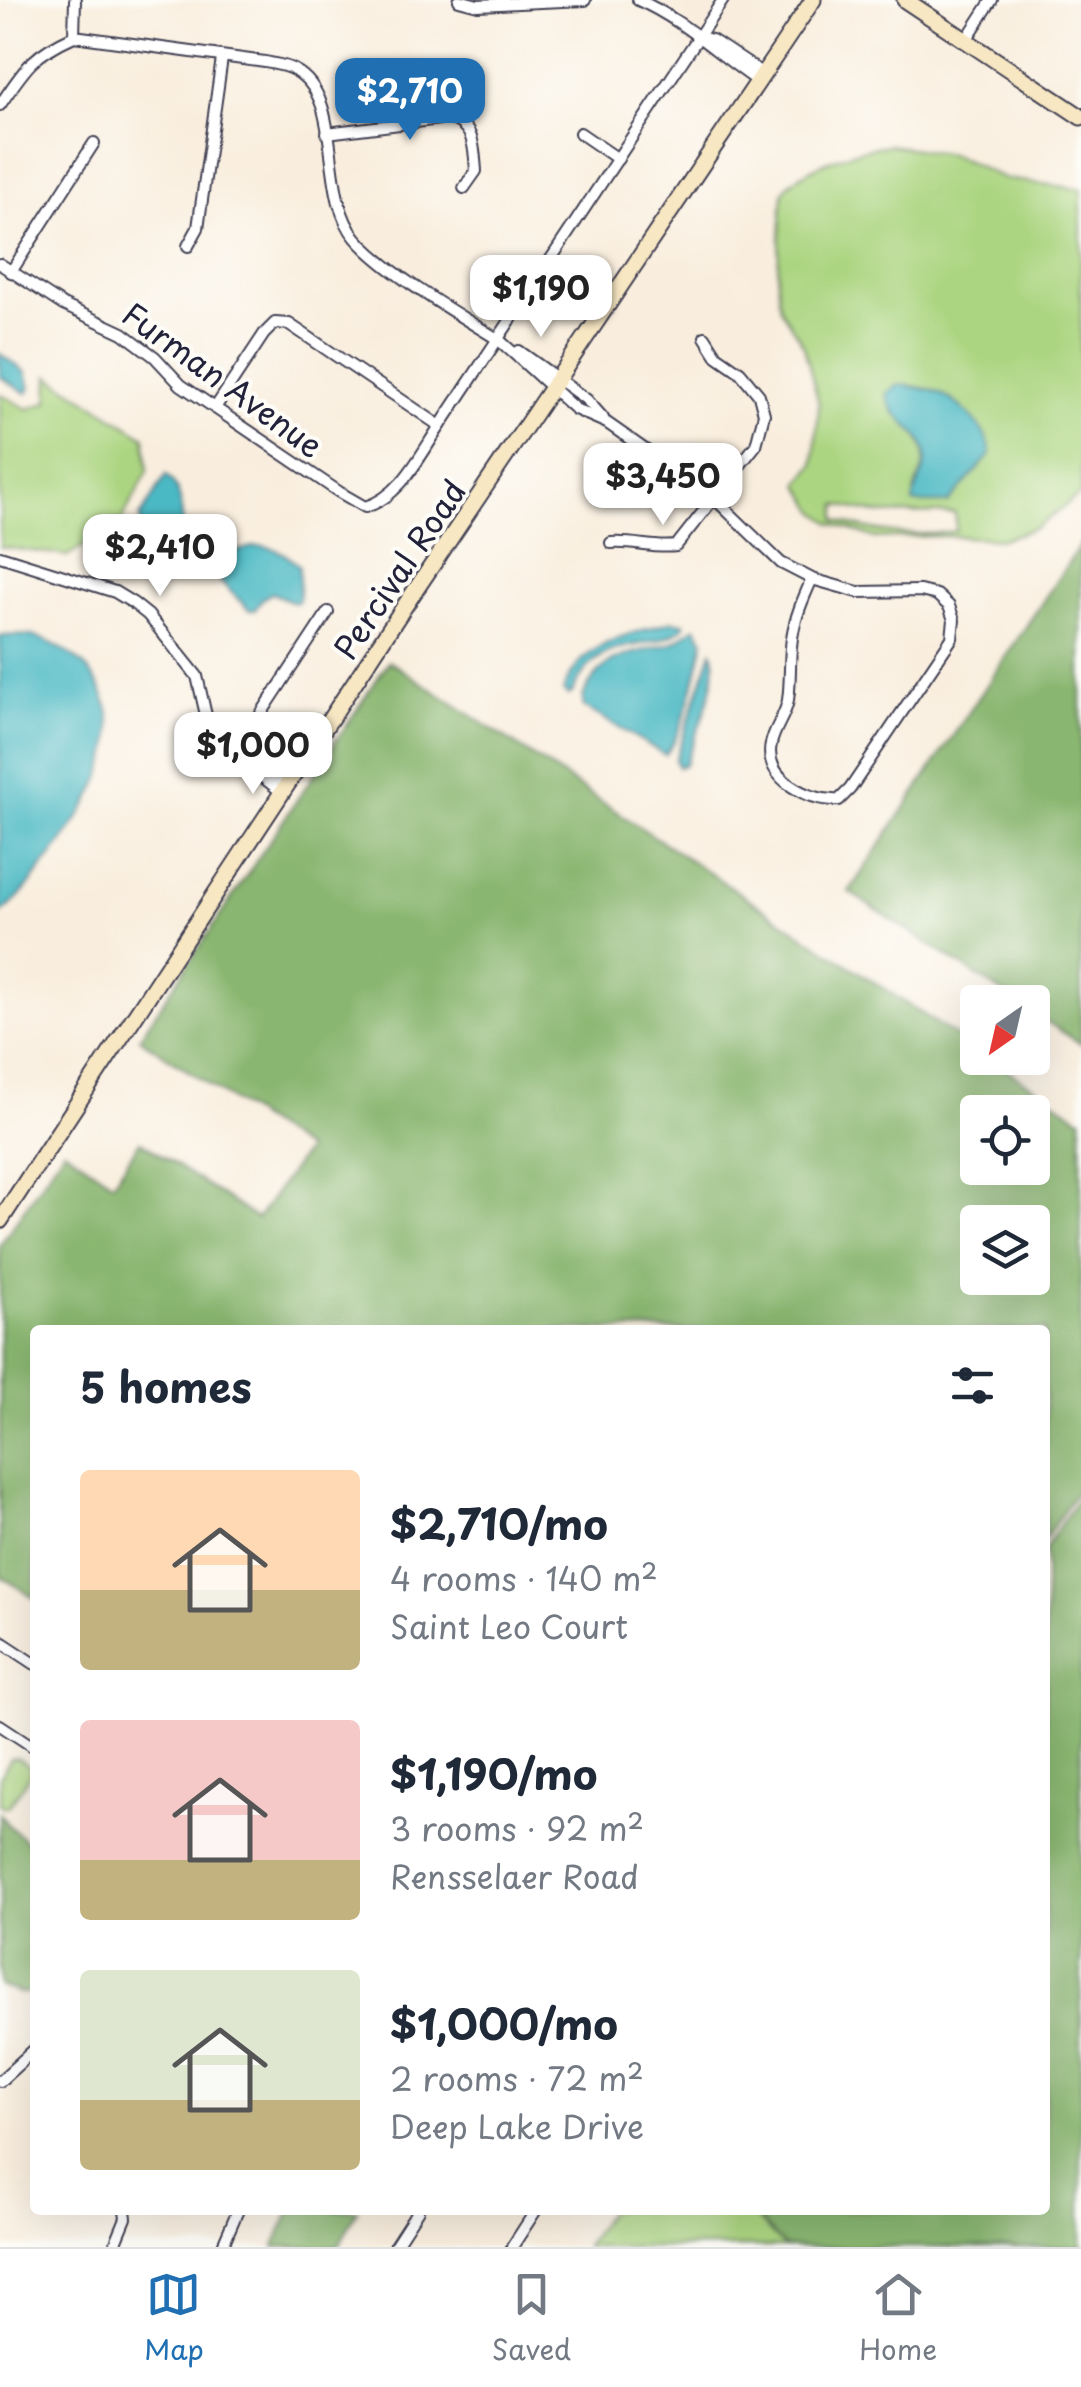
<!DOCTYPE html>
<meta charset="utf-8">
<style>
body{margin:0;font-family:"Playpen Sans",sans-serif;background:#f2f2f3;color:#1f2937;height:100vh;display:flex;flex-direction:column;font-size:38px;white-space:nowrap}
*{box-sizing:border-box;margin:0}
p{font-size:32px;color:#747a83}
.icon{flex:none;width:55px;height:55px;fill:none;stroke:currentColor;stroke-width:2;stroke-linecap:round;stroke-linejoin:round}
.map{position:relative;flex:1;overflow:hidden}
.side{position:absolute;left:30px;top:1325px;width:1020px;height:890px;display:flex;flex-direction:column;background:#fff;border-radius:10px;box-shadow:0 10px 40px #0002}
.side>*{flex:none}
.needle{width:65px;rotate:214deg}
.buttons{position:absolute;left:960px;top:985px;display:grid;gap:20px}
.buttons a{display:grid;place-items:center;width:90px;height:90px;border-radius:10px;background:#fff;box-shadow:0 10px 40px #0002;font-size:50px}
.price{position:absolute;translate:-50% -85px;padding:0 22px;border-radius:20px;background:#fff;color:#222;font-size:32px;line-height:65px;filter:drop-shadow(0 2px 5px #0008)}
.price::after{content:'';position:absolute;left:50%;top:60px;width:30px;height:22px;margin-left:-15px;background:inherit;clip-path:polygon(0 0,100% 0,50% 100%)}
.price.current{background:#1f6fb2;color:#fff}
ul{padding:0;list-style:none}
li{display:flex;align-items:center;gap:30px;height:250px;padding:0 50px}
li span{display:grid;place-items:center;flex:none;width:280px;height:200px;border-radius:10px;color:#555}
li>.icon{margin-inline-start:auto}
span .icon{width:120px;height:120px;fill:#fffc;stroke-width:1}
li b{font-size:42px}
h2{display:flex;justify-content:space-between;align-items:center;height:120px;padding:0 50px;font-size:42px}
.tab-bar{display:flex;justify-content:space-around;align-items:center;height:140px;border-top:2px solid #e0e1e3;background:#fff;font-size:28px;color:#747a83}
.tab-bar a{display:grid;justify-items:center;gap:5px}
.tab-bar .current{color:#1f6fb2}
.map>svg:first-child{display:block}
.green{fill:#acd581;stroke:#677c5e;stroke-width:2.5;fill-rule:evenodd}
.forest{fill:#89b66f;stroke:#566c55;stroke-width:2.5;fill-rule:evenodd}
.water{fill:#4bb9c4;stroke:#366e80;stroke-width:2.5}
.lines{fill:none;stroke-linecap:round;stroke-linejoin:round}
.street-casing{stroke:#424153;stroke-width:14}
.secondary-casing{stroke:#424153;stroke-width:19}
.street{stroke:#fff;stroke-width:10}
.secondary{stroke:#f8e7c3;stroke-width:15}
.labels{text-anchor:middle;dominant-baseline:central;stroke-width:8;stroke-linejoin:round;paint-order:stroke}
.street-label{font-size:32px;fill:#22223b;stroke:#fdfcf7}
</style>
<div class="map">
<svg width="1081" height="2247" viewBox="0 0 1081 2247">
<rect width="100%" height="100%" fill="#fdfcf7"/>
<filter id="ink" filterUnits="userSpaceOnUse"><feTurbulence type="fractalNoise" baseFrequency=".01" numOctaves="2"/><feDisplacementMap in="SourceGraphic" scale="20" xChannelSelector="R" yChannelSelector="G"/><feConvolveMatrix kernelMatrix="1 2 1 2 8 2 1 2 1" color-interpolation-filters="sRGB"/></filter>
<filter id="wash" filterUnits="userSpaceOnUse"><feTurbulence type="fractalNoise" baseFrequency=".0048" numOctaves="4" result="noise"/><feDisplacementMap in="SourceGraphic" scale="40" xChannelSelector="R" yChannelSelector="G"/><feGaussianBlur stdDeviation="2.25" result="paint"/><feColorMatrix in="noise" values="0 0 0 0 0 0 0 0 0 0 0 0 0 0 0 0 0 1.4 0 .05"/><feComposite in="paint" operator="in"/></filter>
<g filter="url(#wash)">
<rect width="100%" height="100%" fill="#f9eede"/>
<g class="green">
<path d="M889,145l62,9 54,25 76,10v305l-45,34 -34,11 -54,-3 -73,2 -44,-15 -14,-11 -18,-28 15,-20 5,-60 -15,-58 -24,-38 -3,-27 6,-89c16,-25 77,-44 106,-47zM906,385l27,5 38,27 -16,77 -7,9 -34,-12c20,-41 10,-51 -21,-80zM838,505l41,9 76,-1 1,18c-43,6 -79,3 -120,-11z"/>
<path d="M49,376l96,61 3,34 -27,51 -53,34 -68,-9v-153l28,15 20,-7z"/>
<path d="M17,1758l13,9 1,7 -22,32 -5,1 -4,-3v-27l11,-18z"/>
<path d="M609,2210h139l37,37h-200z"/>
</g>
<g class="forest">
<path d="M1081,544v500l-48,-31 -1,-11h-15l-168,-110z"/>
<path d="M389,661l588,389 1,8h11l92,60v366l-36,55v-209h-1010v269l-35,-24v-330l64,-96 49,34 27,-42 117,78 49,-69 -167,-112zM1032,1112v56h-54v-56zM978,1222h54v56h-54z"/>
<path d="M1081,1493v754h-296l-37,-37h297v-662z"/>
<path d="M0,1813l8,12 27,24v137l-5,7h-10l-20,-7z"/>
<path d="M291,2210h66l-17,34 -5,3h-61z"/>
</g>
<g class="water">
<path d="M0,354l26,18 4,16 -3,5 -27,-16z"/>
<path d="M906,385c8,3 17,3 25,5 26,8 57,38 60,64l-43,49h-35c1,-17 14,-31 13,-48 -3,-27 -37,-35 -39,-62l9,-7z"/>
<path d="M166,475c27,23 5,57 31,76 27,19 49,-17 82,0 7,3 14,10 20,14v36l-4,2 -23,-10 -10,6 -7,11h-6l-48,-48 -60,-36 -1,-9z"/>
<path d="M673,621l11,2 1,3c-38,32 -84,2 -113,67l-4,2 -5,-4c19,-51 64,-55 110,-70z"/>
<path d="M696,627l8,13c-6,29 -20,94 -39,115l-81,-48c-3,-9 0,-14 5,-22 20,-33 48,-31 81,-42 11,-3 16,-11 26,-16z"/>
<path d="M0,636c9,0 22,-2 31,0 19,4 46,20 58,35 51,65 2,132 -38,186 -16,20 -30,42 -51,57z"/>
<path d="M712,651c12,23 -18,87 -27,113l-7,3 -3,-7z"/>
</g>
</g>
<g filter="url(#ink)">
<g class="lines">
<defs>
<g id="street">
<path d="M459,0l19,5 107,-5"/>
<path d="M638,0c44,19 80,54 120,81"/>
<path d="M74,36l1,-36"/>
<path d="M700,37l12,3 51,34"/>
<path d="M966,40l26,-40"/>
<path d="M0,105c25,-37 32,-50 74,-69l191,26c9,2 21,3 29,8 52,27 24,124 62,168 30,35 103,77 143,102"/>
<path d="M327,133l121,-15c27,7 26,29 28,53l-12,17"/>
<path d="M580,133l38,26"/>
<path d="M188,246l10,-18 24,-170"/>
<path d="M0,264l63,41 60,28 32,24 26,28 158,107 26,15c36,-10 55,-52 75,-81l283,-426"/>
<path d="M11,272l83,-129"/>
<path d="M498,339l77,70 32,14 107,75 67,65 31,16 46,13 62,-1 17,4 12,11 5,14 -2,18 -102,151 -11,11c-29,2 -76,-21 -68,-56 3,-16 15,-29 17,-44 3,-20 1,-42 4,-62 3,-21 11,-39 20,-59"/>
<path d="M519,351l68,49 16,18"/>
<path d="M215,408l49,-74 11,-11 14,1 151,102"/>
<path d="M611,543c23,-2 42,6 65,3l80,-101 8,-31 -5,-19 -19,-23 -23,-16 -12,-19"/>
<path d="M0,556l115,36 18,11 15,12 49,61 14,61 72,56"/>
<path d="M234,755l94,-143"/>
<path d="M244,759l45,25"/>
<path d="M0,1641l35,23"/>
<path d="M0,1725l35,23"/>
<path d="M0,2081l35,-32"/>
<path d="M114,2247l12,-29 -1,-8"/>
<path d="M222,2247l16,-37"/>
<path d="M394,2247l24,-37"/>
<path d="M512,2247l24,-37"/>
</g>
<g id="secondary">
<path d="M905,0l176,117"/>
<path d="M0,1221l404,-614 409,-607"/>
</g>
</defs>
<use href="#street" class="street-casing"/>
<use href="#secondary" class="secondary-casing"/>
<use href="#street" class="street"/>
<use href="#secondary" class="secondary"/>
</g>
</g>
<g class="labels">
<g class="street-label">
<text transform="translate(223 379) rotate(36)">Furman Avenue</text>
<text transform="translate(399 569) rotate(-56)">Percival Road</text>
</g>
</g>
</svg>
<div class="buttons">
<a><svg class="needle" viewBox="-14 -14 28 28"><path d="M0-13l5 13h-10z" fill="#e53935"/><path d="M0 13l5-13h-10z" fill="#747a83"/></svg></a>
<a><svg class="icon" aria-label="locate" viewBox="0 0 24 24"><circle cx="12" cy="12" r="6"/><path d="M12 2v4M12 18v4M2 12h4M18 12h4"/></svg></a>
<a><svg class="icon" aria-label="layers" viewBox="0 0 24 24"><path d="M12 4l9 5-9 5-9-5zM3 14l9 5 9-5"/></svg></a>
</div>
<b class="price current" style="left:410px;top:143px">$2,710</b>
<b class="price" style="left:541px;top:340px">$1,190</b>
<b class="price" style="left:663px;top:528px">$3,450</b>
<b class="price" style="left:160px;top:599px">$2,410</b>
<b class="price" style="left:253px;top:797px">$1,000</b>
<section class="side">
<h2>5 homes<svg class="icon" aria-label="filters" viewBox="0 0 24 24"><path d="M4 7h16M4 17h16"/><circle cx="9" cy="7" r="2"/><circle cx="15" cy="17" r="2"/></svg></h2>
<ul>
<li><span style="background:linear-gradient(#ffd9b3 60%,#c2b280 0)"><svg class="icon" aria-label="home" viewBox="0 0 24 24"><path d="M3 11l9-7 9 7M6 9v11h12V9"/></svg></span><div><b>$2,710/mo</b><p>4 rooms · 140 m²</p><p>Saint Leo Court</p></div></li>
<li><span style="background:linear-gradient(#f6c9c9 70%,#c2b280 0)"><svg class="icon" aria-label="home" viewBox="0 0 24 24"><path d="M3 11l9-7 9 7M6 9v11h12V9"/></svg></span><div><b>$1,190/mo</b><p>3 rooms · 92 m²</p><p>Rensselaer Road</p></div></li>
<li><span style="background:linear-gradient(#dfe7d0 65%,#c2b280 0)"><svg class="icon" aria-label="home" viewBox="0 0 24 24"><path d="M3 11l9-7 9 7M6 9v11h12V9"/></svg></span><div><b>$1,000/mo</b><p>2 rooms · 72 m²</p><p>Deep Lake Drive</p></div></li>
</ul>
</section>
</div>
<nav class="tab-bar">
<a class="current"><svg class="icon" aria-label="map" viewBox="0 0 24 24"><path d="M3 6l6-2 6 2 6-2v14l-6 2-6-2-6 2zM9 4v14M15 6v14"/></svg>Map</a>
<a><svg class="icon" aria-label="saved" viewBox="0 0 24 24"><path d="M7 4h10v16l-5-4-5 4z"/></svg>Saved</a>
<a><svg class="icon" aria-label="home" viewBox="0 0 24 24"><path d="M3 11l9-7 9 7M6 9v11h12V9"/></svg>Home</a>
</nav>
